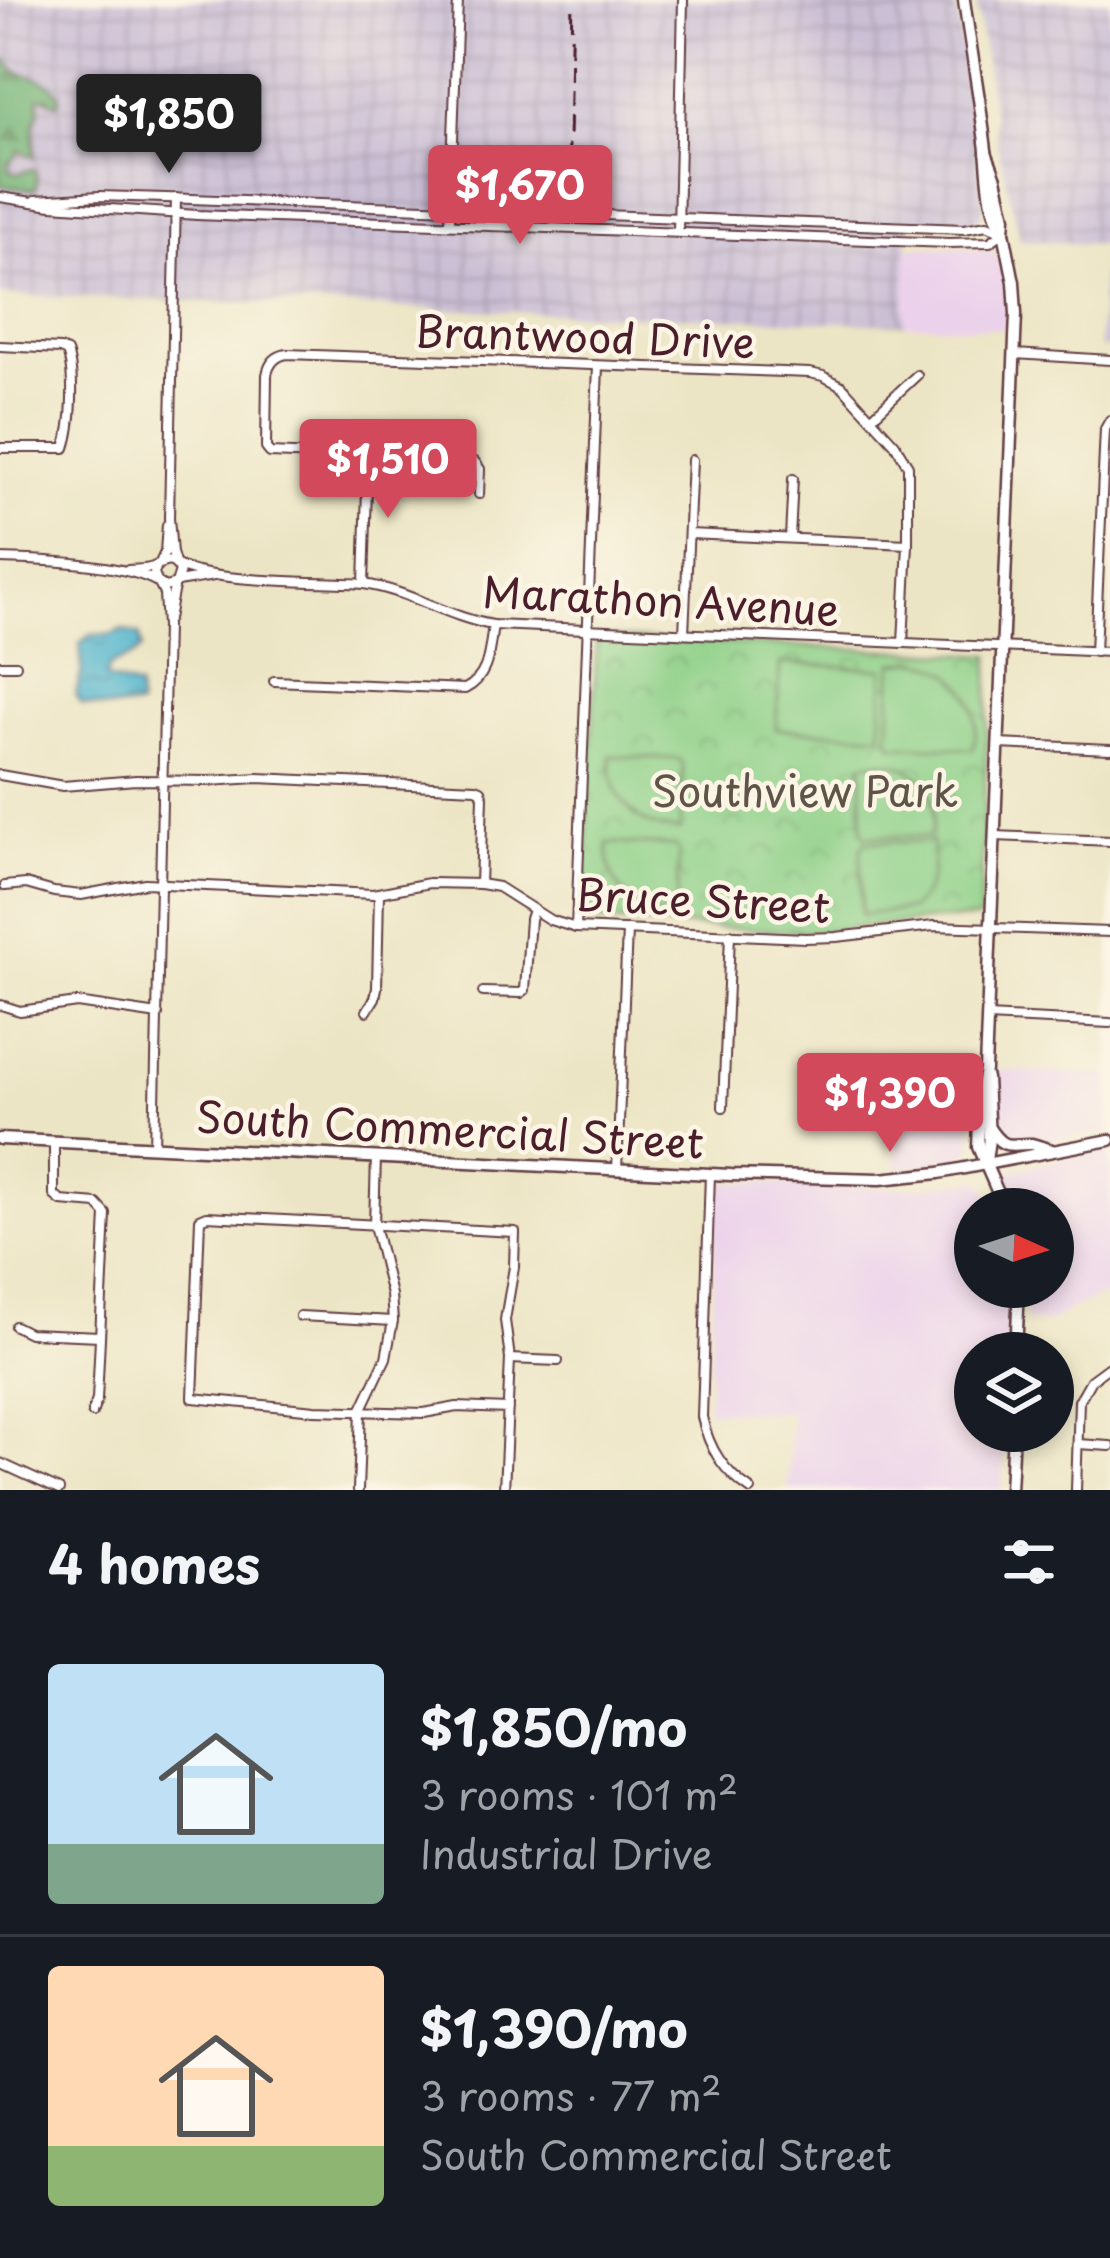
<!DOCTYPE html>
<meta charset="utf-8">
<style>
body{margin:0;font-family:"Playpen Sans",sans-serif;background:#20242c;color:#f1f3f6;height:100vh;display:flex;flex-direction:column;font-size:45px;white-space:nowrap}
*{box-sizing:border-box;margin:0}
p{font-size:39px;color:#9ea1a6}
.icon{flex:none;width:66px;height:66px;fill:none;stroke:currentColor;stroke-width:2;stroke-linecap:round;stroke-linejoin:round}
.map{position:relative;height:1490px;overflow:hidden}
.side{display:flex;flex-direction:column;background:#171b24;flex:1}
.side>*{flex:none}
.needle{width:78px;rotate:93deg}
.controls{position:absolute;left:954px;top:1188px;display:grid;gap:24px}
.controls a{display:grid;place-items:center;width:120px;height:120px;border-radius:50%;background:#171b24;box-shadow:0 6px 18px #0003;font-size:60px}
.price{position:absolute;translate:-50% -102px;padding:0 27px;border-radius:12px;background:#d1495b;color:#fff;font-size:39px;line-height:78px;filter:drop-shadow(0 3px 6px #0008)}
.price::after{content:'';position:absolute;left:50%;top:72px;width:36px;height:27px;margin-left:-18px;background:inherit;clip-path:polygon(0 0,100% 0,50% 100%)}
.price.current{background:#222;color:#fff}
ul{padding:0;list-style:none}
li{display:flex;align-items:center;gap:36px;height:300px;padding:0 48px}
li+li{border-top:3px solid #363941}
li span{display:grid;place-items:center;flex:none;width:336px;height:240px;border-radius:12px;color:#555}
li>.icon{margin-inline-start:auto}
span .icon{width:144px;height:144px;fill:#fffc;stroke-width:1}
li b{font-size:51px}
h2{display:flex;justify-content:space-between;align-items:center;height:144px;padding:0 48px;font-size:51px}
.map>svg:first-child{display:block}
.built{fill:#ebd1eb}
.industrial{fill:url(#industrial-grid)}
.forest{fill:url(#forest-firs);stroke:#5e6850;stroke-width:3}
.park{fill:url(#park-crowns);stroke:#6c785a;stroke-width:3}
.pitch{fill:#8ed088;stroke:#6c785a;stroke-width:3}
.water{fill:url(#water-ripples);stroke:#4c6a7c;stroke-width:3}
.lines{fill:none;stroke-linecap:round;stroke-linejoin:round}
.minor-casing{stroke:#623d42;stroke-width:12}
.major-casing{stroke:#623d42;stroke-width:15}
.minor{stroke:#fff;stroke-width:8}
.major{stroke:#fff;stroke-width:10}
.rail{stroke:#4a1f2b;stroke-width:3;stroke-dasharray:18 9;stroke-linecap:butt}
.labels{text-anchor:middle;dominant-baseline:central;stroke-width:9;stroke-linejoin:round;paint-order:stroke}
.street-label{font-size:42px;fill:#4a1f2b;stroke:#fcf5e5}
.park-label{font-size:42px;fill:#5e5447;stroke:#fcf5e5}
</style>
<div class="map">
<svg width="1110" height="1490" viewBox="0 0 1110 1490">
<defs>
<pattern id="industrial-grid" width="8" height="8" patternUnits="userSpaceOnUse" patternTransform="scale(3)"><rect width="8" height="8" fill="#cbbfd5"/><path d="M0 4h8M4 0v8" fill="none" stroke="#b0a4b7"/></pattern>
<pattern id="forest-firs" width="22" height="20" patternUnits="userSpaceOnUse" patternTransform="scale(3)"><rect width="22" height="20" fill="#72b274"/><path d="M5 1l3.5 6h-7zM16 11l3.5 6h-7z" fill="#60905f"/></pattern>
<pattern id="park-crowns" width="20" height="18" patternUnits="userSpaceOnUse" patternTransform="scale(3)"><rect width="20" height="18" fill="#8ed088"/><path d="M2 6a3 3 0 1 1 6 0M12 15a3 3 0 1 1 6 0" fill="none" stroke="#7cb276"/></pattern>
<pattern id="water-ripples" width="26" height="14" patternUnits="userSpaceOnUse" patternTransform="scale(3)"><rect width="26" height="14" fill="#4fb4cd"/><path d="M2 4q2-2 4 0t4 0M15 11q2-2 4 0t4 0" fill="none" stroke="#4492a7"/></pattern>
</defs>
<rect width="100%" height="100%" fill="#fcf5e5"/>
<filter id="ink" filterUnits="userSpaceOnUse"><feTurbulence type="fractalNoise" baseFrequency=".00833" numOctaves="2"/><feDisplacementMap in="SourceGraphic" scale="24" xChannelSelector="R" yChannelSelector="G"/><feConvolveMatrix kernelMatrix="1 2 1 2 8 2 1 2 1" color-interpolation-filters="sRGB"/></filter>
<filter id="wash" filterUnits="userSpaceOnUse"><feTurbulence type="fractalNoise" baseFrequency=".004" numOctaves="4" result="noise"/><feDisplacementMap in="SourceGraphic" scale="48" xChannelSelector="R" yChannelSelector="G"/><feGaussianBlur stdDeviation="2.7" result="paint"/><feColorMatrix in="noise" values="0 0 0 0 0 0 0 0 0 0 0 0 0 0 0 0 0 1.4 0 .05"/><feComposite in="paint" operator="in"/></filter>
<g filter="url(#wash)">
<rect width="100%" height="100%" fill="#ece5c5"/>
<g class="built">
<path d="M907,247l75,1 11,3 7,9 5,25 2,44 -103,-5z"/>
<path d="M904,1066l71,3 -4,78 -7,11 -68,12z"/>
<path d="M994,1070l116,5v57l-95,12 -20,-12z"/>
<path d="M1110,1149v144l-38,15 -23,15 -23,-3 1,-33h26v-78h-39l-12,-33 5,-4z"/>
<path d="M979,1180l6,6 12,23h-22v78h36l-3,66h-33v78h30l-3,59h-214l3,-78 -83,-1 9,-227 6,-2 187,6z"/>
</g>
<g class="industrial">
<path d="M0,0h955l29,210 -5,8 -10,6 -61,-1 -4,101 -904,-29z"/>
<path d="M976,0h134v348l-11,-1 4,-102 -82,-5 -23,-91z"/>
</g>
<path class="forest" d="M0,54c5,5 8,12 15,16 18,11 31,3 45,27l-2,7 -14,-7h-5v16l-5,11v34l-15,-8 -2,6 -9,8 1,7 8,3 15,-5 4,3 1,13 -3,5 -34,-4z"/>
<path class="park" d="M597,637l393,18 -10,264 -44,1 -127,12 -223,-11 -3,-6z"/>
<g class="pitch">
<path d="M917,661c45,7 67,44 56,88l-79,-4 -5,-5 4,-77z"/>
<path d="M780,663l104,6 -3,66 -105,-6z"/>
<path d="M611,756l68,3 4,5 -3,66c-43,-1 -71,-31 -69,-74z"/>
<path d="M882,761c41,4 59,36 49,75h-65l-4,-5v-67z"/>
<path d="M866,842h66c3,27 0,47 -21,67l-50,6v-68z"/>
<path d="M608,843l67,3 4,4 -3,66c-43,-1 -71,-31 -68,-73z"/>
</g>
<path class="water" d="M122,630l17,5 3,13 -8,8 -23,9 -5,10 3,4 29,9 1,19 -34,1 -24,-4 -5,-10 6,-24 -2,-27 11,-9 17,1z"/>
</g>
<g filter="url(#ink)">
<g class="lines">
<defs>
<g id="minor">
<path d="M0,197l52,8 145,10 752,28 41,-1 14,-10"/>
<path d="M36,200l63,-4 67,2 798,31 23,-4 16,7"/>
<path d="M450,223l8,-223"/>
<path d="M678,231l5,-231"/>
<path d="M0,346l60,3 7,3c8,22 6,73 -2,96h-65"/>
<path d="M1015,354l95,6"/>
<path d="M872,417l45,-42"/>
<path d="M479,494l1,-25 -5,-7 -205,-9 -4,-5 1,-73c2,-11 8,-19 20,-21l523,19 13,3 19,10 53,58 13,22v78l-5,99"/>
<path d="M689,534l219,10"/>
<path d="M790,538l3,-59"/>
<path d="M0,559c40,1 124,4 157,23"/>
<path d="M160,563l5,-11 2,-27"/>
<path d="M175,563l-3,-10 -3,-35 7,-320"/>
<path d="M177,565c34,18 144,16 187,19 46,7 83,33 129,41l617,27"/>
<path d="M128,570c9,-1 18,0 25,-3 13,-6 19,-10 27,4l-4,13 -11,3 -8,-5 -3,-8 3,-9"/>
<path d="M177,582l37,-6"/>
<path d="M364,584l4,-127"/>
<path d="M168,619l6,-32"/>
<path d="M684,633l8,-173"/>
<path d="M1095,652l10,-223 5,-9"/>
<path d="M0,665h16"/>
<path d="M274,681l191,8c25,-13 24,-39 28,-64"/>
<path d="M999,744l111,5"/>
<path d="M0,775l63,11 73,-6 72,1 50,-3 218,10 5,2 2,7 -3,87"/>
<path d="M995,836l115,5"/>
<path d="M5,886l21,-2 28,8 27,3 64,-12 228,11 56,-11 51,1 18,3 52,33 26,8 229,10 31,-1 98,-11 176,6"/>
<path d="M576,928l22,-562"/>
<path d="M483,992l38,1 4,-3 5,-71 3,-9"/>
<path d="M1,1005l19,6 57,-8 81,12"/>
<path d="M367,1011l8,-13 2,-10 2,-95"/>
<path d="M987,1017l123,6"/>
<path d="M723,1107l7,-173"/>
<path d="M54,1141v54l7,6 36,3 9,10 -9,186 -5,13"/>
<path d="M154,1147l12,-521 -2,-32 -5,-10"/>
<path d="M617,1170l10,-240"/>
<path d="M710,1174l-8,243c7,32 22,55 49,73"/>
<path d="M300,1316l93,5"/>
<path d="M15,1326l14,7 71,3"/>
<path d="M510,1359l48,2"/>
<path d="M1078,1444l32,2"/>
<path d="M0,1463l59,27"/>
<path d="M358,1490l3,-79 25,-53 7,-37 -2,-26 -17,-70 2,-68"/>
<path d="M504,1490l6,-131 -5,-39 9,-53 1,-35 -308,-16 -7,3 -7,179 122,12 109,3 33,-6 51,2"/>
<path d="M1076,1490l3,-89 12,-21 19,-14"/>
</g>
<g id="major">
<path d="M964,0c7,50 16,100 22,150 3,28 2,58 18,82"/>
<path d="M986,152l10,26 9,39 -1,15 10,50 2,32 -31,756 -5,25 -2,52 27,62"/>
<path d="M986,1078l3,61 -3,22"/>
<path d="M989,1128c16,24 20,15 43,16 4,1 16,5 20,6"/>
<path d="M0,1139l731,36 149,4 59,-6 171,-33"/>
<path d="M1016,1353l3,-66"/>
<path d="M1010,1490l3,-59"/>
</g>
</defs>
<use href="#minor" class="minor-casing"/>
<use href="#major" class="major-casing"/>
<use href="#minor" class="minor"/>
<use href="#major" class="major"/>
<path class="rail" d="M568,189l4,-189"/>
</g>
</g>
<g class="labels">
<g class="street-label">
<text transform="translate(585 335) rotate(2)">Brantwood Drive</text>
<text transform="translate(661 599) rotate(3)">Marathon Avenue</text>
<text transform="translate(703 899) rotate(3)">Bruce Street</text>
<text transform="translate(450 1128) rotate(3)">South Commercial Street</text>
</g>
<g class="park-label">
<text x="805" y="789">Southview Park</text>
</g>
</g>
</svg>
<div class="controls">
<a><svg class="needle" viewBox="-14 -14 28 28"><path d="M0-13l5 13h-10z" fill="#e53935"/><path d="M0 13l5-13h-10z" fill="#9ea1a6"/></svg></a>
<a><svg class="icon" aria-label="layers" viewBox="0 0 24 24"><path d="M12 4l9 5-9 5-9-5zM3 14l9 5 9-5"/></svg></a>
</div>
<b class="price current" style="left:169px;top:176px">$1,850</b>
<b class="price" style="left:520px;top:247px">$1,670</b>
<b class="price" style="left:388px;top:521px">$1,510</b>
<b class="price" style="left:890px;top:1155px">$1,390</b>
</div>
<section class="side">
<h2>4 homes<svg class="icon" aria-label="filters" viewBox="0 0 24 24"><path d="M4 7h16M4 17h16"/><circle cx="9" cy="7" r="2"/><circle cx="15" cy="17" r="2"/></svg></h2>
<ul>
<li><span style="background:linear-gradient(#bfe0f5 75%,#7fa58c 0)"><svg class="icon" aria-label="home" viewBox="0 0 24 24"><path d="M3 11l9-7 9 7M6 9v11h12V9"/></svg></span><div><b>$1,850/mo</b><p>3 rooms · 101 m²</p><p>Industrial Drive</p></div></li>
<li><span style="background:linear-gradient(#ffd9b3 75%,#8fb573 0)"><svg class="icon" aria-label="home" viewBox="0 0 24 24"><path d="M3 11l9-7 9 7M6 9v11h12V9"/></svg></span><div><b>$1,390/mo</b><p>3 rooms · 77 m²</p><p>South Commercial Street</p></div></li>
</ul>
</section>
